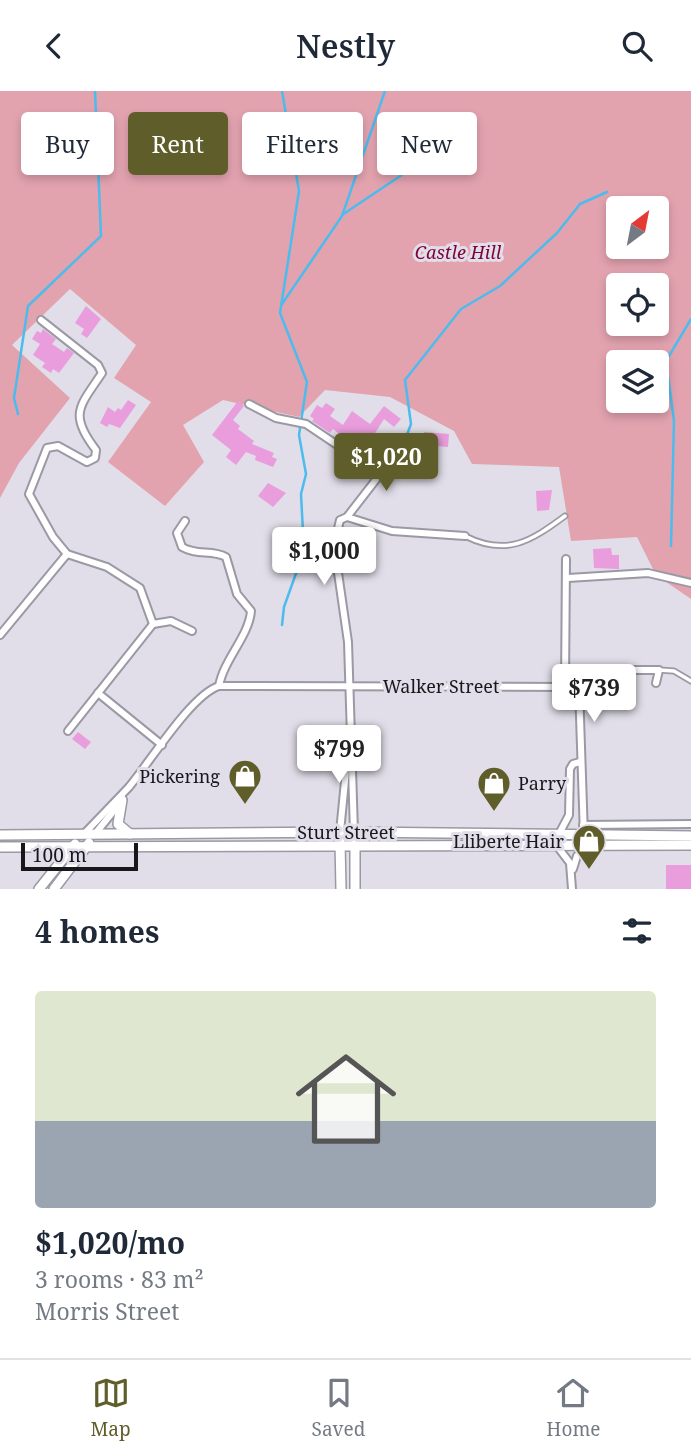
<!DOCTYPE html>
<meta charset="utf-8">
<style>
body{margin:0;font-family:"Noto Serif",serif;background:#f6f6f7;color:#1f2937;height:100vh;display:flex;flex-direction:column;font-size:26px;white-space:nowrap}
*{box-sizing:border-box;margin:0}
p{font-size:23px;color:#747a83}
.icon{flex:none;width:38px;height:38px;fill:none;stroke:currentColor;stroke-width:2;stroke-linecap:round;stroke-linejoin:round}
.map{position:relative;height:798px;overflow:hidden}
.details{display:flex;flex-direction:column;background:#fff;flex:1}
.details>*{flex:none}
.banner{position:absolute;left:21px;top:21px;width:649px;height:63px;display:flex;gap:14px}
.needle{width:46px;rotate:32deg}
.fabs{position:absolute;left:606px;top:105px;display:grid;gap:14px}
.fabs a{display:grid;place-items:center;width:63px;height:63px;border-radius:7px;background:#fff;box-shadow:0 4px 10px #0003;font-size:35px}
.scale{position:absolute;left:21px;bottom:18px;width:117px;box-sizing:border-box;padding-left:7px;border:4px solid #18171b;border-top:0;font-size:19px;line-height:24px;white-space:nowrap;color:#18171b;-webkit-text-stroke:5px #e1dee9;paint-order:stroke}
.price{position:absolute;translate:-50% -60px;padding:0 16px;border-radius:7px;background:#fff;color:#222;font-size:23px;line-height:46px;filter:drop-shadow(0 2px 4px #0008)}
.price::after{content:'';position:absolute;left:50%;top:42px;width:21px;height:16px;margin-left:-10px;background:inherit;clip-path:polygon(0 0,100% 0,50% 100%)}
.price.current{background:#5f5e2b;color:#fff}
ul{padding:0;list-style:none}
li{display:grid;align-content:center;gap:14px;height:371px;padding:0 35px}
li+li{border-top:2px solid #e0e1e3}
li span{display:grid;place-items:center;height:217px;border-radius:7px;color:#555}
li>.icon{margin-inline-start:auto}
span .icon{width:126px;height:126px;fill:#fffc;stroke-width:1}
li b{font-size:30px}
h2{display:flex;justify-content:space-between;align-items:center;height:84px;padding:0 35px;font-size:30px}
.tag{padding:0 24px;border-radius:7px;background:#fff;box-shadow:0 4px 10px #0003;font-size:24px;line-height:63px}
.tag.current{background:#5f5e2b;color:#fff}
header{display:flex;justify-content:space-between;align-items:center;height:91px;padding:0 35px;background:#fff;font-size:32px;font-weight:600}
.tab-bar{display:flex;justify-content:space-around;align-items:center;height:98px;border-top:2px solid #e0e1e3;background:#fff;font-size:19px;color:#747a83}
.tab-bar a{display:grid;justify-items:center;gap:4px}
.tab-bar .current{color:#5f5e2b}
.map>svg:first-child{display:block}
.green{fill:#e2a3af;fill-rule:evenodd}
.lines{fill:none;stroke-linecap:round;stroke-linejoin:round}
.stream{stroke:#4cbbed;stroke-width:2.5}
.building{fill:#e99ddd}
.lane-casing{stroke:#9b99a3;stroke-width:7}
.street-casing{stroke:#9b99a3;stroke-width:10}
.secondary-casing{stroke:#9b99a3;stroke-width:12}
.lane{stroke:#fff;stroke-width:3.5}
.street{stroke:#fff;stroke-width:6}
.secondary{stroke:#fff;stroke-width:9}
.labels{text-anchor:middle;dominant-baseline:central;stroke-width:6;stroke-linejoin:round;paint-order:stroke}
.park-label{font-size:18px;font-style:italic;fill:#7f0236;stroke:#e1dee9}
.street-label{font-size:18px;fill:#18171b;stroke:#e1dee9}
.poi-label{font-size:18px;fill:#18171b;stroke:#e1dee9;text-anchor:end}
</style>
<header><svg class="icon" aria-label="back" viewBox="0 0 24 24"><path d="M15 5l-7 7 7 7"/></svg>Nestly<svg class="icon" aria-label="search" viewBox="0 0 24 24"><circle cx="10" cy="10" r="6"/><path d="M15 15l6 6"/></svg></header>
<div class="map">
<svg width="691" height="798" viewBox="0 0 691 798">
<rect width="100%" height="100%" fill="#e1dee9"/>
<path class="green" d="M0,0h691v508l-35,-24 -19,-38 -66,4 -12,-74 -87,-3 -18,-33 -64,-34 -65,-7 -26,27 -76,-17 -40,25 21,37 -39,44 -57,-44 43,-60 -37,-24 22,-33 -66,-56 -58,56 58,53 -51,65 -19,35zM618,117h38v39h-38zM618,194h38v39h-38zM618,271h38v39h-38z"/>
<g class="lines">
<g class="stream">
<path d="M282,0l17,100 -19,122 27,69 -8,53 7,39 -5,20 3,57 -20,56 -2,18"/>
<path d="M342,124l79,-53"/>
<path d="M282,213l60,-88 43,-125"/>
<path d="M18,323l-4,-16 14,-92 73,-70 -6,-145"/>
<path d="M405,349l6,-16 -6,-44 56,-71 39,-23 57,-53 23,-29 27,-12"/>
<path d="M671,455l3,-125 -8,-60 25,-42"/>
</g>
</g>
<g class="building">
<path d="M86,215l15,13 -14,19 -6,-4 3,-5 -9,-6z"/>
<path d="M43,238l13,10 -4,5 12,8 3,-4 7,5 -15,20 -6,-4 -2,4 -9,-6 3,-4 -12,-8 7,-11 -8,-5 5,-8 4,2z"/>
<path d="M128,309l8,5 -16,23 -11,-4 -2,3 -7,-4 8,-16 7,5 3,-4 3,2z"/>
<path d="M238,310l6,5 -11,14 7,6 -2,3 16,12 -2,3 22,9 -2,4 5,2 -4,8 -18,-7 1,-4 -10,-4 -10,13 -10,-8 5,-7 -19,-15z"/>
<path d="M326,312l9,6 -5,7 13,9 9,-14 18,13 14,-18 17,13 -7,8 -10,-8 -12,19 4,4 -10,13 -33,-26 -3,4 -18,-12 2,-2 -4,-3 7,-11 5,3z"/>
<path d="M424,341l25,2 -1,13 -25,-2z"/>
<path d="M268,392l18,10 -13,14 -15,-11z"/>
<path d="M552,399l-3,20 -12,1 -1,-20z"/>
<path d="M611,457l1,7h7v14l-25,-1 -1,-19z"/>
<path d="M78,641l13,10 -6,7 -13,-10z"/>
<rect x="666" y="774" width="25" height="24"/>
</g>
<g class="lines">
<defs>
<g id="lane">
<path d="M465,445c42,21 66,5 100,-20"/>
<path d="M659,579l15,1 17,10"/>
</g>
<g id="street">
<path d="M41,229l57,45 4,8c-22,33 -34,41 -6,77l-1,8 -8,4 -29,-16 -11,2 -18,46 24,43 14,17 40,13 33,21 13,36"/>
<path d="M249,313l27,14 30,6 64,43 16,3"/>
<path d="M347,426l45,14 73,5"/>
<path d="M185,430l-8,12 5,14c15,9 30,2 44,10l11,37 14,17c-2,25 -27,48 -32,75"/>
<path d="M568,487l80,-5 43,10"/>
<path d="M153,533l18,-3 21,10"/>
<path d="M0,544l67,-81"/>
<path d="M565,596l1,-128"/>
<path d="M579,596l5,149"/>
<path d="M98,602l64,52"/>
<path d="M68,640l85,-107"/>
<path d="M583,734l108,-1"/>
<path d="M340,741l8,-82"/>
<path d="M354,741l-6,-190 -14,-97 6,-25 7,-3 55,-71"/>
<path d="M84,743c15,-16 30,-31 45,-47 21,-25 62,-92 90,-101l360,1 44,-17h36l-3,13"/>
<path d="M95,743l25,-31"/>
<path d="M559,743l10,-19 1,-46 3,-5 7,-2"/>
<path d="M557,755l13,17 2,26"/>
<path d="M573,778l4,-13 11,-10"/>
</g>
<g id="secondary">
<path d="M122,709l-4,24 12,10"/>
<path d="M0,744l354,-3 337,4"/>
<path d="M340,751l1,47"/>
<path d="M355,751v47"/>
<path d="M0,756l691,-2"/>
<path d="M39,798l36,-45"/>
<path d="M54,798l35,-46"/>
</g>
</defs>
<use href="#lane" class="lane-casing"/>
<use href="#street" class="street-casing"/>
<use href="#secondary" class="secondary-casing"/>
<use href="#lane" class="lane"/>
<use href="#street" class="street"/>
<use href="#secondary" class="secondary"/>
</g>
<defs>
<symbol id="shop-pin" viewBox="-11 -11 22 30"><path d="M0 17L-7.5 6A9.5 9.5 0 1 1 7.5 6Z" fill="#5f5e2b" stroke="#e1dee9"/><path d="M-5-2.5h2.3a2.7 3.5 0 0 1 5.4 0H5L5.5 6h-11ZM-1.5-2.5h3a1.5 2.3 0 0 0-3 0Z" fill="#fff"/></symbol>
</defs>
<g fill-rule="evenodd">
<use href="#shop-pin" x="226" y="666" width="38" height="52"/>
<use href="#shop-pin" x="475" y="673" width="38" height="52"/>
<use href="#shop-pin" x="570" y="731" width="38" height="52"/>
</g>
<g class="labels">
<g class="park-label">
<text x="458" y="161">Castle Hill</text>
</g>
<g class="street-label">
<text x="441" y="595">Walker Street</text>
<text x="346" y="741">Sturt Street</text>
</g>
<g class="poi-label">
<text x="220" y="685">Pickering</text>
<text x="518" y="692" text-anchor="start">Parry</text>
<text x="564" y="750">Lliberte Hair</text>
</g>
</g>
</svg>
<div class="fabs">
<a><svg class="needle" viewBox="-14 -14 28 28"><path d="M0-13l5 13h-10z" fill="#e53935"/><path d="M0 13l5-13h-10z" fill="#747a83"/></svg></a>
<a><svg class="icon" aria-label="locate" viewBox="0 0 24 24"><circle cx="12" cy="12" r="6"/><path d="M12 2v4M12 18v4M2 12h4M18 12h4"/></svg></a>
<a><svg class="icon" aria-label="layers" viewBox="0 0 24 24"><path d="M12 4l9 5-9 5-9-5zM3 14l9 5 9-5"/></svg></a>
</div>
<div class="scale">100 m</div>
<b class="price current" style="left:386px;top:402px">$1,020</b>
<b class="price" style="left:324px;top:496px">$1,000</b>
<b class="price" style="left:594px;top:633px">$739</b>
<b class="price" style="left:339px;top:694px">$799</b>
<div class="banner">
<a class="tag">Buy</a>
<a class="tag current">Rent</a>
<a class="tag">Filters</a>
<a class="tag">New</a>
</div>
</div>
<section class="details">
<h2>4 homes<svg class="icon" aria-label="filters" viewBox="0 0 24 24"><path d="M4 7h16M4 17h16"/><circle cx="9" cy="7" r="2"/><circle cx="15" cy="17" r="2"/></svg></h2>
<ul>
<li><span style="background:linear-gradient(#dfe7d0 60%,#9aa5b1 0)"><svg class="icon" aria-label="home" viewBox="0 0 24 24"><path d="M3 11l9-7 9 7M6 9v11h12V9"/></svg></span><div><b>$1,020/mo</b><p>3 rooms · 83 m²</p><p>Morris Street</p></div></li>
</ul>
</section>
<nav class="tab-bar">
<a class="current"><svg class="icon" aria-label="map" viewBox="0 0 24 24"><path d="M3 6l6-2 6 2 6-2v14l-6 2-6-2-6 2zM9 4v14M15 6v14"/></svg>Map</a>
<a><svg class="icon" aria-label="saved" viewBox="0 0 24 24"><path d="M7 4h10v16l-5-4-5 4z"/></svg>Saved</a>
<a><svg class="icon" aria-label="home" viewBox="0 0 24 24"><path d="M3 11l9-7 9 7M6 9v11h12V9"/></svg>Home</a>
</nav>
